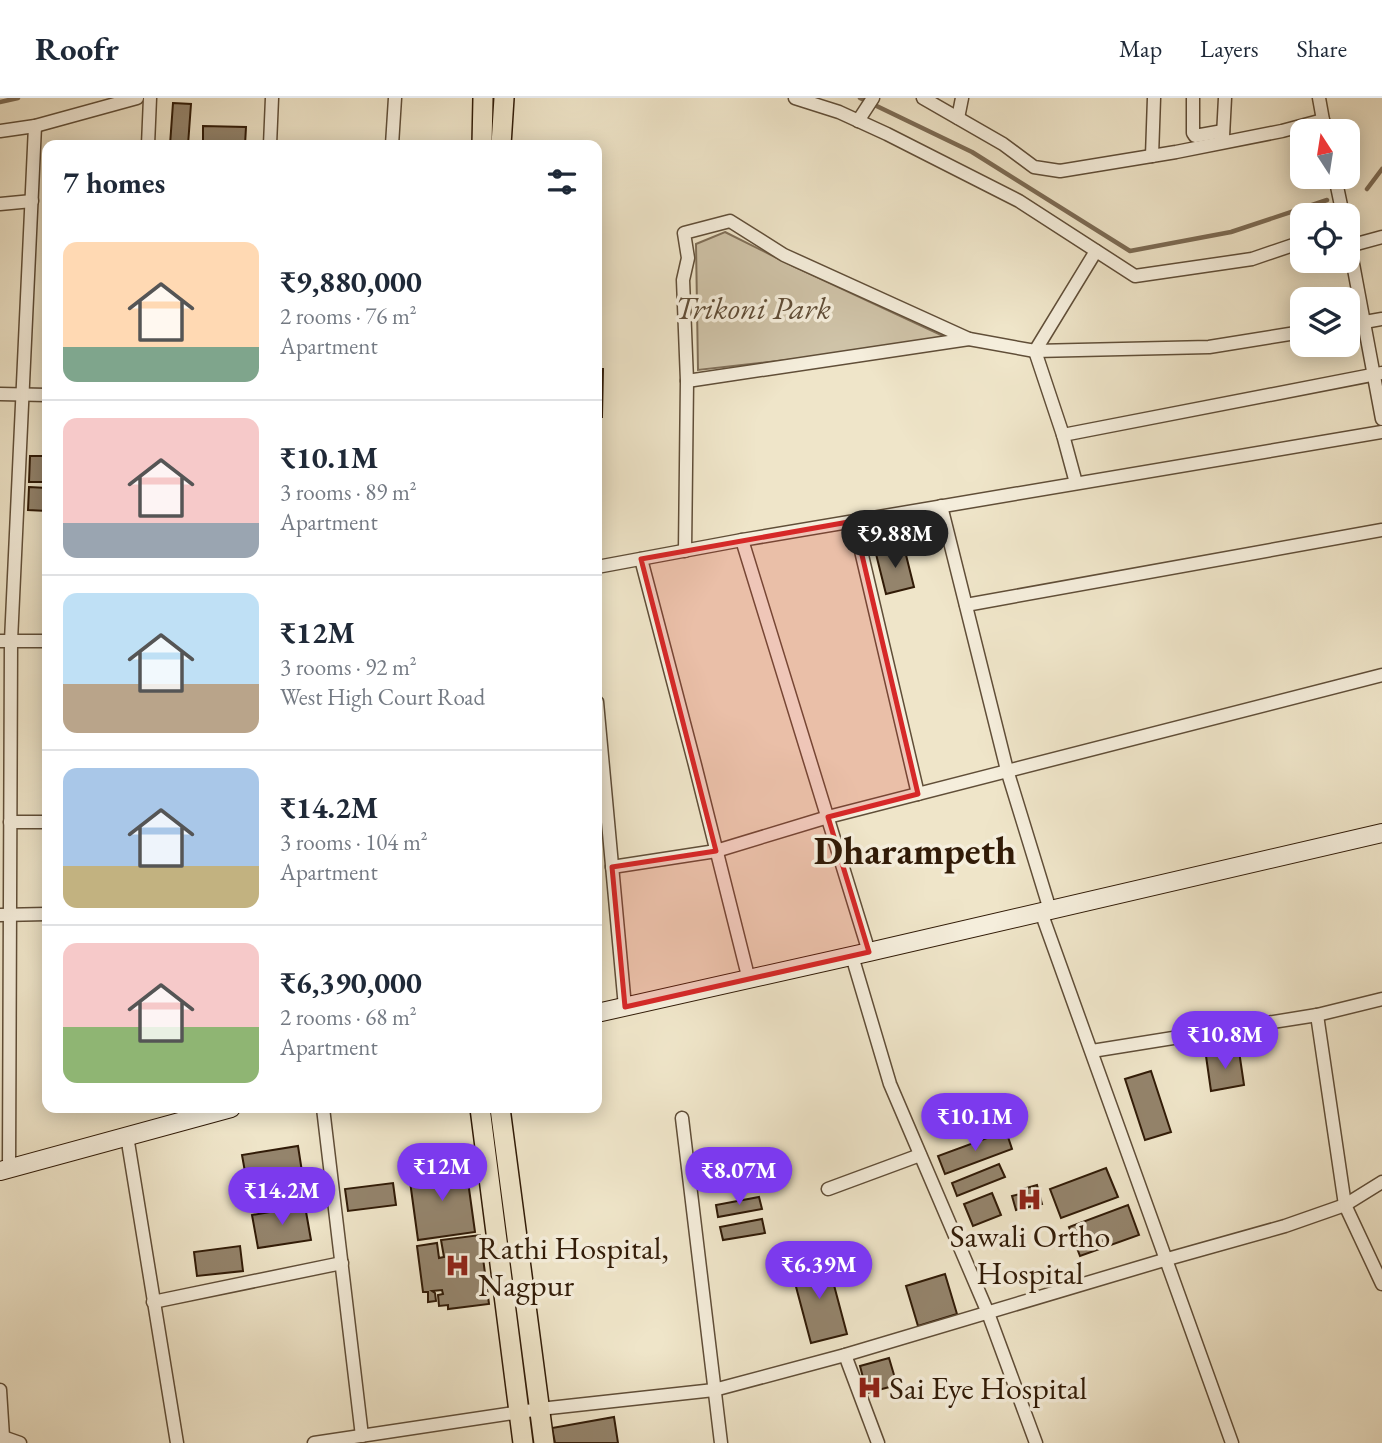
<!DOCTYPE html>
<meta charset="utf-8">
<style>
body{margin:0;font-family:"EB Garamond",serif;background:#f6f6f7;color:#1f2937;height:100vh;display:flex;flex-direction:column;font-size:26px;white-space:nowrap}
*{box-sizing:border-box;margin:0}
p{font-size:23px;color:#747a83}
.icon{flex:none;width:38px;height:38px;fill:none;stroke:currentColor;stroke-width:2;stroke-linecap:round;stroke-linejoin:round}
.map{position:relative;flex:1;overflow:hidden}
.panel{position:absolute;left:42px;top:42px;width:560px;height:973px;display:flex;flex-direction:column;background:#fff;border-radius:14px;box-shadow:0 4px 18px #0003}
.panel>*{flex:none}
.needle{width:46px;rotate:348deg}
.fabs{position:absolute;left:1290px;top:21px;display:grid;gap:14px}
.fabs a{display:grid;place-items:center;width:70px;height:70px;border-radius:14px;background:#fff;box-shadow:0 4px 18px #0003;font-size:35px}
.price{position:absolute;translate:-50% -60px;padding:0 16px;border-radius:24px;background:#7c3aed;color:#fff;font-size:23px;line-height:46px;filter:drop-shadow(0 2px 4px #0008)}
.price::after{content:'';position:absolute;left:50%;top:42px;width:21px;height:16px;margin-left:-10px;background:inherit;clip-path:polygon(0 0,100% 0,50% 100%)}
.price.selected{background:#222;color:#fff}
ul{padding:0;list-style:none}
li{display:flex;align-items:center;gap:21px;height:175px;padding:0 21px}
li+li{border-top:2px solid #e0e1e3}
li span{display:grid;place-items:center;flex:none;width:196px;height:140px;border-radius:14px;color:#555}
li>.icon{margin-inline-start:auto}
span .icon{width:84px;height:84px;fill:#fffc;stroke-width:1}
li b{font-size:30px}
h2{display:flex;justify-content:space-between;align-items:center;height:84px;padding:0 21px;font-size:30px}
header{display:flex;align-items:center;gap:42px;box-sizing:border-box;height:98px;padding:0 35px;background:#fff;border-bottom:2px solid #e0e1e3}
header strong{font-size:33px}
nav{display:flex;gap:38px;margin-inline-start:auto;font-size:24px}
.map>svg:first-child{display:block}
.green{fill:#cfc3a8;stroke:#806f58;stroke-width:2}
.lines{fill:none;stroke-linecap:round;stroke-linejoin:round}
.stream{stroke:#7c6b54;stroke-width:4.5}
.building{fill:#94846c;stroke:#311b07;stroke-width:2}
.street-casing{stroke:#604e38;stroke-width:15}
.secondary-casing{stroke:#311b07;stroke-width:20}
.primary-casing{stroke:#311b07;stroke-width:22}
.street{stroke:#f5eedc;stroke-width:12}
.secondary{stroke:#f5eedc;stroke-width:18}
.primary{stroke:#efe5c9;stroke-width:19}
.marked{fill:#d62828;fill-opacity:0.2;stroke:#d62828;stroke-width:5;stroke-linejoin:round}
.labels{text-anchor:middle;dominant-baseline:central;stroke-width:7;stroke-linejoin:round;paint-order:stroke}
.park-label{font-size:32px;font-style:italic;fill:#604d37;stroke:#f5eedc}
.poi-label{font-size:32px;fill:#311b07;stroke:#f5eedc;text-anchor:start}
.district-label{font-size:38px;font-weight:bold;fill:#311b07;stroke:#f5eedc}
</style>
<header>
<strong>Roofr</strong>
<nav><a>Map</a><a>Layers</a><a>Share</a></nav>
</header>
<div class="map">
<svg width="1382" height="1345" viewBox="0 0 1382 1345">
<rect width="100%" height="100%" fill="#efe5c9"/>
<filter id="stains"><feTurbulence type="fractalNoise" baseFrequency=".00286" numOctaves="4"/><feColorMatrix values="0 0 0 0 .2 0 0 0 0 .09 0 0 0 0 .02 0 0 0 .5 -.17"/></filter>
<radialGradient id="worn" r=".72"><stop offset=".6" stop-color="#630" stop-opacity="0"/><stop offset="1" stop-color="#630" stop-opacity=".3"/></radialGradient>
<path class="green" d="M725,134l68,34 161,75 -256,29 -2,-126z"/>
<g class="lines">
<g class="stream">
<path d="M860,0l112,54 158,99 101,-19 96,-32"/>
<path d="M0,4l18,-4"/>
<path d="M1367,91l15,-20"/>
</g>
</g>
<g class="building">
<path d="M173,5l18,1 -3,41h-18z"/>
<path d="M203,28l43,1 -1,18h-42z"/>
<path d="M597,271h6l-1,48h-5z"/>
<path d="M30,358h17v26h-18z"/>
<path d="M29,389l18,1v23l-19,-1z"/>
<path d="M904,449l10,40 -28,7 -10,-40z"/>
<path d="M1239,953l5,34 -33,6 -5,-35z"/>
<path d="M1151,973l20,61 -26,8 -20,-61z"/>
<path d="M1006,1033l6,18 -67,25 -7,-18z"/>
<path d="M298,1048l7,45 -55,9 -8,-45z"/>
<path d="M999,1066l6,13 -48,19 -5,-13z"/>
<path d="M466,1069l9,65 -57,8 -9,-66z"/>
<path d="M1106,1070l12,29 -57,21 -11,-29z"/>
<path d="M393,1085l3,22 -48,6 -3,-22z"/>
<path d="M1037,1087l5,19 -26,6 -4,-14 12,-3 -1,-4z"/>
<path d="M992,1095l9,22 -28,11 -9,-22z"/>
<path d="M759,1099l3,12 -44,8 -2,-12z"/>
<path d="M1128,1107l11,30 -59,21 -11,-29z"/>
<path d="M305,1108l6,34 -53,8 -6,-33z"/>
<path d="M762,1121l3,14 -42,7 -3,-13z"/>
<path d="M480,1137l9,69 -41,5v-4l-9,1 -1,-11 5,-1 -1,-4 -10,1 3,2 1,8 -8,1v-10h-5l-6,-46 20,-3 2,15 5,-1 -3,-17z"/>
<path d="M240,1148l3,25 -46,5 -3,-24z"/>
<path d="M827,1161l20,75 -36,9 -20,-75z"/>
<path d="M945,1176l12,40 -39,12 -12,-40z"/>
<path d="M889,1260l8,27 -30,8 -7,-27z"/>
<path d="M614,1319l4,26h-63l-3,-15z"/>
</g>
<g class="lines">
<defs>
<g id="street">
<path d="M795,0l44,14 48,22 132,67 116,75 117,-17 50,-17"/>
<path d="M923,0l80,46 31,23 26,4 116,-19 106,-21 41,-11"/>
<path d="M1193,0v35l2,3 28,-5"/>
<path d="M1319,0l6,33"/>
<path d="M958,20l4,-20"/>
<path d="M858,23l15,-23"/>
<path d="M0,33l35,-5 102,-28"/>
<path d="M1223,38l2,-38"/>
<path d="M148,47l2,-47"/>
<path d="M270,47l2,-47"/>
<path d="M392,47l3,-47"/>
<path d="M1152,58l2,-58"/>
<path d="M1335,79l8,38"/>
<path d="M0,106l32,-3"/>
<path d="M1348,139l34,182"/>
<path d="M1349,148l33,-9"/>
<path d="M1096,153l-61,100 28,84 319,-62"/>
<path d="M1348,227l34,-6"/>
<path d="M687,283l282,-42 66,12 174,-4 93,-15"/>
<path d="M0,296l47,1"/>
<path d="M1063,337l13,48"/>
<path d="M941,408l66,264 43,140"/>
<path d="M854,423l64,273"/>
<path d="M742,442l127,412"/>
<path d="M685,453l2,-170 -4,-101 5,-22 -4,-25 46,-12 54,34 185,84"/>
<path d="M641,461l54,206 54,215"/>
<path d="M597,469l145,-27 640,-108"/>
<path d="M966,507l416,-75"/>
<path d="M0,543h47"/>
<path d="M597,604l28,305"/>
<path d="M10,724h37"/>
<path d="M612,769l104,-16 112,-34 554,-142"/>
<path d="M1041,814c64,177 126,355 191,531"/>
<path d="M0,817l47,-1"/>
<path d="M852,858l38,128 98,229 48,130"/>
<path d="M1317,917l28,190 37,79"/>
<path d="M1092,953l225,-36 65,-16"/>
<path d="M323,1010l39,328"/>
<path d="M682,1020l39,325"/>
<path d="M127,1038l50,307"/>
<path d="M9,1070l2,-527 24,-515"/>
<path d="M828,1091l92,-34"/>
<path d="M153,1204l189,-39"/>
<path d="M845,1257l33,88"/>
<path d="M0,1292l3,47 -3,5"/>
<path d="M0,1338l20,7"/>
<path d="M314,1345l226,-34 174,-19 131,-35 319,-95 121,-34 60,-21 37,-23"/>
</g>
<g id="secondary">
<path d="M597,915l272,-61 513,-119"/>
<path d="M0,1073l231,-63"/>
</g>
<g id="primary">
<path d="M482,47l1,-47"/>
<path d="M501,47l3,-47"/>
<path d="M480,1010l43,335"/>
<path d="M500,1010l44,335"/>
</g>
</defs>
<use href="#street" class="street-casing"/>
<use href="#secondary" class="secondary-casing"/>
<use href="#primary" class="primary-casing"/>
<use href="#street" class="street"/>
<use href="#secondary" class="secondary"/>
<use href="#primary" class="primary"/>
</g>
<path class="marked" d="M854,423l64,273 -90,23 41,135 -244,55 -13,-140 104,-16 -75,-292z"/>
<defs>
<symbol id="hospital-bare" viewBox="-9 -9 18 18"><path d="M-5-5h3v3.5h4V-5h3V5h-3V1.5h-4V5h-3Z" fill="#8f2418" stroke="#f5eedc" stroke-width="2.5" paint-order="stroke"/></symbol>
</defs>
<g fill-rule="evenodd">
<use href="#hospital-bare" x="1012" y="1084" width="35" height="35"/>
<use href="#hospital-bare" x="440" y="1150" width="35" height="35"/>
<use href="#hospital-bare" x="852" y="1272" width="35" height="35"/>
</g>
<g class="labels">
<g class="park-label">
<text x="753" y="210">Trikoni Park</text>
</g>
<g class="poi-label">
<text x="1030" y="1138" text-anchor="middle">Sawali Ortho<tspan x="1030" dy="37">Hospital</tspan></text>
<text x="478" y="1150">Rathi Hospital,<tspan x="478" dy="37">Nagpur</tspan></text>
<text x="889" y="1290">Sai Eye Hospital</text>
</g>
<g class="district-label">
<text x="915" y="752">Dharampeth</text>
</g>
</g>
<rect width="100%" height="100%" filter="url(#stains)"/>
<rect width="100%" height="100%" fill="url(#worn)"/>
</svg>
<div class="fabs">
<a><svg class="needle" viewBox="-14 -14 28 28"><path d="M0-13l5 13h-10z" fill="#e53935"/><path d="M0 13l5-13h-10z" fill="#747a83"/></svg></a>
<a><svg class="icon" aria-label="locate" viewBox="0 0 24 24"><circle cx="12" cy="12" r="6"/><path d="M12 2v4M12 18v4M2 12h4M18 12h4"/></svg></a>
<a><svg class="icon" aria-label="layers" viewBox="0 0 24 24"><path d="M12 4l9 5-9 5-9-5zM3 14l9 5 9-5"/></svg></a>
</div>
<b class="price selected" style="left:895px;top:472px">₹9.88M</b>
<b class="price" style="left:1225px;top:973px">₹10.8M</b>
<b class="price" style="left:975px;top:1055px">₹10.1M</b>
<b class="price" style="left:442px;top:1105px">₹12M</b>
<b class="price" style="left:739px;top:1109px">₹8.07M</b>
<b class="price" style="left:282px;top:1129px">₹14.2M</b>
<b class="price" style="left:819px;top:1203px">₹6.39M</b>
<section class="panel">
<h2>7 homes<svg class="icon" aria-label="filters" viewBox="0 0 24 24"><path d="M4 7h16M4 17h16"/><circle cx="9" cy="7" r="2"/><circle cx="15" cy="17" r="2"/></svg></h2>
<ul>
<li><span style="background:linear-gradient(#ffd9b3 75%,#7fa58c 0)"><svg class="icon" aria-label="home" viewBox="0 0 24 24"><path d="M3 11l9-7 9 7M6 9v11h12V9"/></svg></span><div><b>₹9,880,000</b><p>2 rooms · 76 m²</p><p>Apartment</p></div></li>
<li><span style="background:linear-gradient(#f6c9c9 75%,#9aa5b1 0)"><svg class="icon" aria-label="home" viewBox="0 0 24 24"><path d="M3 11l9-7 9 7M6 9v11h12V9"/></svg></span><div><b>₹10.1M</b><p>3 rooms · 89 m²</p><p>Apartment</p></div></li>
<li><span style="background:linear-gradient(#bfe0f5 65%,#b9a48a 0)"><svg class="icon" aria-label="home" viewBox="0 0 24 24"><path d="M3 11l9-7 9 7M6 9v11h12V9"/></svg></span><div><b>₹12M</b><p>3 rooms · 92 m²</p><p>West High Court Road</p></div></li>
<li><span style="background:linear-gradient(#a9c7e8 70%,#c2b280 0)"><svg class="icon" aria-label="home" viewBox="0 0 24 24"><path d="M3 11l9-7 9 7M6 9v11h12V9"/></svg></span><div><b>₹14.2M</b><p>3 rooms · 104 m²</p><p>Apartment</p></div></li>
<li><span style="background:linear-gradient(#f6c9c9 60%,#8fb573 0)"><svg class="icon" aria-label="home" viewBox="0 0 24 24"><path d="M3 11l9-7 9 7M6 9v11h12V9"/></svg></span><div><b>₹6,390,000</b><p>2 rooms · 68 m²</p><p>Apartment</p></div></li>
</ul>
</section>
</div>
